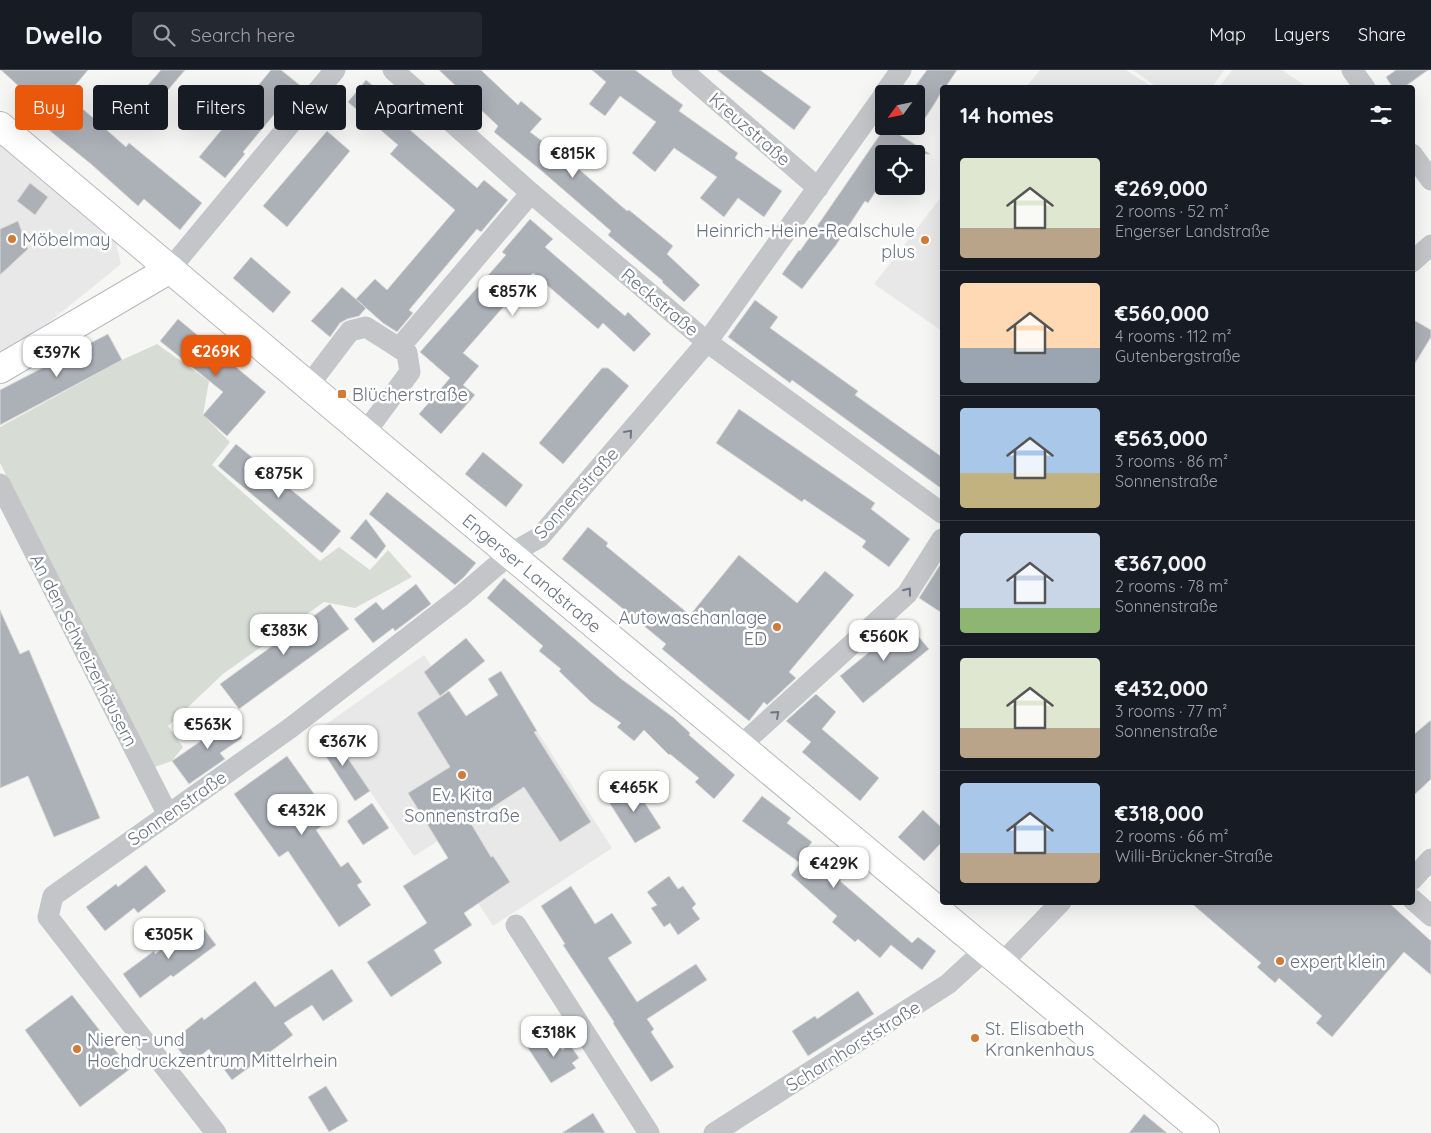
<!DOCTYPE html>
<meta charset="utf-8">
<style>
body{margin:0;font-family:Quicksand,sans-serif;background:#242831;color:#f1f3f6;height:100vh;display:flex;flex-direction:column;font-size:19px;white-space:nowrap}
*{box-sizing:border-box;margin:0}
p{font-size:16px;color:#9ea1a6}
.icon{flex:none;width:28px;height:28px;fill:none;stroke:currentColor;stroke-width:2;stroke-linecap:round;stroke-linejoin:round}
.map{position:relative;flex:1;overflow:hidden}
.panel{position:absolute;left:940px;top:15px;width:475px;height:820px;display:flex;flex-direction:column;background:#171b24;border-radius:5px;box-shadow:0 5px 20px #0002}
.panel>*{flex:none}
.guide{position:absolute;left:15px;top:15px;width:475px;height:45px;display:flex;gap:10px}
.needle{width:32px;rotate:237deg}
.tools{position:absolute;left:875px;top:15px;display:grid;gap:10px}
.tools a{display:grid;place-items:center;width:50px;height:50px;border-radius:5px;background:#171b24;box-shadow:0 5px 20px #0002;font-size:25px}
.price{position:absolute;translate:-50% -42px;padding:0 11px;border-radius:10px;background:#fff;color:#222;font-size:16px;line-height:32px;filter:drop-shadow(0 1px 2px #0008)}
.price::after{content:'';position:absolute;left:50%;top:30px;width:15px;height:11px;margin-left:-8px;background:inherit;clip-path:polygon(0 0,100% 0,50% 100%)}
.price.current{background:#ea580c;color:#fff}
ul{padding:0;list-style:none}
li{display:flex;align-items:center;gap:15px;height:125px;padding:0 20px}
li+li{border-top:1px solid #363941}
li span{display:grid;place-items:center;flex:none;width:140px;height:100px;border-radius:5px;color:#555}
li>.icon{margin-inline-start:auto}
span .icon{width:60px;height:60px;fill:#fffc;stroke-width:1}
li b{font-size:21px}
h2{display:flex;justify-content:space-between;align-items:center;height:60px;padding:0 20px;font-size:21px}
.tag{padding:0 18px;border-radius:5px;background:#171b24;box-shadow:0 5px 20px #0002;font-size:18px;line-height:45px}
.tag.current{background:#ea580c;color:#fff}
header{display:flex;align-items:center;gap:30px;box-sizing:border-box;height:70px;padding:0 25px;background:#171b24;border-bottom:1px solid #363941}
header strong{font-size:24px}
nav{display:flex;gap:28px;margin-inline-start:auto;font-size:18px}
.search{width:350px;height:45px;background:#242831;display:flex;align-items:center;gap:12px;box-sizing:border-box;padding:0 18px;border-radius:5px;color:#9ea1a6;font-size:19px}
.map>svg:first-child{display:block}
.built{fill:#e7e8e7}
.green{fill:#d7ddd5}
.building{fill:#acb0b7;stroke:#d8d8d6}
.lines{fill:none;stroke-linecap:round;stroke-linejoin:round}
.secondary-casing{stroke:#b5b8bd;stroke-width:30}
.street{stroke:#c3c5c9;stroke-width:21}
.secondary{stroke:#fff;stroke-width:28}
.oneway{stroke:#6e7686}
.poi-dot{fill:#d17b39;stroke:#fff;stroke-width:2}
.labels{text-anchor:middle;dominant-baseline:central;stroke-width:5;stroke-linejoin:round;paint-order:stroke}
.street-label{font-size:18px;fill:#697282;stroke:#fff}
.poi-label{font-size:18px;fill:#697282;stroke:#fff;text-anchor:start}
</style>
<header>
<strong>Dwello</strong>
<div class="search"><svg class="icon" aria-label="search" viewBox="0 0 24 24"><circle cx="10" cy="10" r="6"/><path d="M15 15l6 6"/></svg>Search here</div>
<nav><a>Map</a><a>Layers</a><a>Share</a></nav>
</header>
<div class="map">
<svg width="1431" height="1063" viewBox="0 0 1431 1063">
<rect width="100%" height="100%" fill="#f6f7f4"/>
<g class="built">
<path d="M1040,0h86l26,17h-126z"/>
<path d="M1133,0h91l-12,17 -54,1z"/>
<path d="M1232,0h50l25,17h-88z"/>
<path d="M0,73l116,100 5,21 -121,98z"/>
<path d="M942,126v135l-68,-47z"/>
<path d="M424,585l41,61 58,23 14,-8 75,117 -119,78 -55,-85 -24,15 -89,-131z"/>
</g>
<path class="green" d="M157,274l52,37 -6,34 27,27 -18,23 108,96 19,-14 31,23 18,-20 24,27 -57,31 -31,-6 -101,72 -55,52 15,21 -11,14 -20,7 -152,-305v-36l122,-67z"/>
<g class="building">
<path d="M1,0h87l-21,25 59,52 3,-4 73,60 -22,27 -36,-31 -6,7 -47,-42 -52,-42 8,-10z"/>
<path d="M161,0h24l-23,27 -14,-12z"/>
<path d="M271,0h10l20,16 -22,27 -2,-2 -34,41 2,2 -20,24 -26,-21z"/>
<path d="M439,0h42l37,35 3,-4 21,18 -12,13 44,33 53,46 2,-1 44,36 -6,8 33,31 -16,17 -22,-20 1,-1 -55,-46 3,-4 -68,-59 -49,-40 4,-6z"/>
<path d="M592,0h43l48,35 -4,6 59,42 -3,5 47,33 -18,26 -26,-19 -14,19 -24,-19 17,-21 -43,-29 -19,24 -23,-19 24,-31 -36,-26 -15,20 -16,-12 17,-22z"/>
<path d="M717,0h43l51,37 -17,23z"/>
<path d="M927,0h30l-12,18h-3v3l-7,12 -19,29v-47z"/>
<path d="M1396,0h32l-25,18h-10l-7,-11z"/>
<path d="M366,10l43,36 -7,7 75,65 7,-8 24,20 -27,32 -4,-3 -68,81 4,3 -16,19 -14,-9 -27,-24 19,-20 12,11 68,-80 -65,-56 8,-9 -50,-43z"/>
<path d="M886,56l44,28h-46v25l-16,24 -3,-2 -29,44 -34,44 -20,-15 17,-24 1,1z"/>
<path d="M327,61l23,20 -63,76 -24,-21z"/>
<path d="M30,113l18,14 -13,18 -18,-14z"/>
<path d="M530,149l23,20 -8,8 80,69 3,-4 23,22 -17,18 -31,-29 -5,6 -65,-56 -70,80 16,13 -16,19 12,10 -34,39 -22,-20 31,-36 -30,-26 86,-97 -4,-3z"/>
<path d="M18,151l10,28 -28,26v-46z"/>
<path d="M251,187l40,35 -18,21 -40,-35z"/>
<path d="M342,217l24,21 -7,8 -12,3 -7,4 -10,14 -19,-16z"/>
<path d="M755,230l23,17 -8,11 88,63 -3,4 87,62v32l-150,-109 -2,3 -62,-46z"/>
<path d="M178,249l88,73 -39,44 -24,-21 20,-23 -63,-51z"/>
<path d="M1412,249l19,11v7l-19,31z"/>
<path d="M108,264l14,26 -122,65v-35z"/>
<path d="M602,298h6l21,18 -66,78 -24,-21z"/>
<path d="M739,339l136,94 -4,6 39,30 -21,28 -27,-20 4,-6 -62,-42 -2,3 -86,-59z"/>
<path d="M236,374l105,87 -19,22 -104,-87z"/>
<path d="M483,382l40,33 -17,22 -41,-33z"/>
<path d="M387,422l89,71 -12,14 -9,8 -86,-71z"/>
<path d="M366,449l20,27 -10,13 -26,-21z"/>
<path d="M588,457l20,16 -2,3 84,69 49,-60 58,48 28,-32 29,24 -65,77 7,6 -29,27 -3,-3 -15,19 -87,-72 4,-5 -104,-85z"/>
<path d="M942,492v51l-23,-15z"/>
<path d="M504,508l116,100 54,40 16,15 -1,2 46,40 -21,24 -19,-17 4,-4 -29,-24 -1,1 -25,-25 -10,11 -17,-14 4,-4 -30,-21 -32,-31 2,-2 -22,-18 4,-5 -56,-48z"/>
<path d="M416,514l15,20 -36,27 -2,-3 -20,15 -19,-24 22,-17 7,8z"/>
<path d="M330,534l19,25 -110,80 -19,-25z"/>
<path d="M0,540l20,44 9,-4 71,168 -46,19 -26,-61 -28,12z"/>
<path d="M906,552l23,27 -66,54 -23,-27z"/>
<path d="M466,568l19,23 -45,35 -16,-24z"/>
<path d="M501,601l36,60 -3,1 57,90 -31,20 -36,-55 -54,35 21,35 2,-1 17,26 -46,31 8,12 -38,25 8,13 -51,34 -24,-35 60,-39 -24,-37 45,-28 -40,-65 42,-26 -33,-54 32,-22 17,25 32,-21 -10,-16z"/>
<path d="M816,624l20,18 -14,17 57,49 -19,23 -58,-49 9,-10 -25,-21z"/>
<path d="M225,643l17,25 -22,15 5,6 -36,25 -17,-23 36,-25 -5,-7z"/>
<path d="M1431,650v59l-19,18v-61z"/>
<path d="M330,662l40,59 -15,10 -39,-60z"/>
<path d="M287,686l45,63 -16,11 25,37 7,-5 14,20 -5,3 14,20 -32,22 -51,-76 -9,6 -45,-63z"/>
<path d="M632,713l29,45 -26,15 -28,-44z"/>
<path d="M762,726l29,22 -4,5 25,19 -6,8 35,30 -1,1 72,62 6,-6 18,14 -14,19 -31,-25 -11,13 -22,-19 -3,3 -23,-20 5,-6 -46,-41 9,-12 -58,-42z"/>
<path d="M372,733l17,25 -26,17 -16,-24z"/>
<path d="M923,740l19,18v14l-18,19 -26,-24z"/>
<path d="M146,795l20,26 -28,22 -4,-5 -29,23 -19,-24 30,-23 2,3z"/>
<path d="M669,806l9,13 5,-3 13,18 -4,4 8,11 -22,16 -8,-12 -6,4 -13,-19 6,-3 -10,-13z"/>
<path d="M571,816l24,38 17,-11 20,30 -24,15 29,44 59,-38 11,16 -60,39 7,10 -3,3 23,35 -23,15 -38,-59 1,-1 -51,-77 2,-1 -24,-38z"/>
<path d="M1190,832h198l43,39v34l-27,-23 -72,85 -16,-14 6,-7 -43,-38 -4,5 -18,-16 4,-4z"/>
<path d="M199,852l17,23 -43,32 -2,-2 -31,23 -17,-24 31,-23 1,3z"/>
<path d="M332,899l21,32 -30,20 -11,-16 -28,18 9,12 -61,45 -23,-31 -19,15 -18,-23 30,-24 2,3 51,-39 20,26z"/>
<path d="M858,921l16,23 -66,42 -16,-25 23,-15 2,3z"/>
<path d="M72,925l58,74 -50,38 -55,-77z"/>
<path d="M551,963l11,17 8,-5 9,13 -7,5 4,5 -25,15 -23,-35z"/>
<path d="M326,1016l22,35 -19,11 -21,-35z"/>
<path d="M593,1043l12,20h-43z"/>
<path d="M1144,1044l23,19h-38z"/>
</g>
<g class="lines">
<defs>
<g id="secondary">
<path id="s1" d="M0,56l392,330 813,677"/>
<path d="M0,299l170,-100"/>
</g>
</defs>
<use href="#secondary" class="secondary-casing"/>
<g class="street">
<path d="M393,0l138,123 176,149 235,171"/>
<path d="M682,0l136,118"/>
<path d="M1352,0l13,18"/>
<path d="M884,24l17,-24"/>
<path d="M1412,84l19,26"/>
<path d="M1412,192l19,-17"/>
<path d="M170,199l165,-199"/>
<path d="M309,315l41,-54 16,-4 33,21"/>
<path d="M365,363l45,-61 -3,-19 -8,-5 132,-155"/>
<path d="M0,414l168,331"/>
<path d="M740,676l167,-152 35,-55"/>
<path d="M1412,810l19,-21"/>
<path d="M1412,829l19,17"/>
<path d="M516,855l133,208"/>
<path d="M1001,894l60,-62"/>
<path d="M216,1063l-168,-216 5,-21 236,-167 171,-132 50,-43 30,-17 167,-195 177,-247"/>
<path d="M714,1063l234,-149 37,-34"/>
</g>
<use href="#secondary" class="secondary"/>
</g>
<defs><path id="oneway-chevron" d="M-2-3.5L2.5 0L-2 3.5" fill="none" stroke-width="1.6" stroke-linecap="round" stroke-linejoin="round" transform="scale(1.25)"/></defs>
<g class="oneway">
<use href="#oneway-chevron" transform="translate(629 363) rotate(-49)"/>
<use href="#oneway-chevron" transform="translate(908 521) rotate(-52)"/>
<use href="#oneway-chevron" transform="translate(776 644) rotate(-42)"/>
</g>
<g class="poi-dot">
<circle cx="12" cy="169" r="5"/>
<circle cx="925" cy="170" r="5"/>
<rect x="337" y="319" width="10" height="10" rx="2.5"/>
<circle cx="777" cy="557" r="5"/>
<circle cx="462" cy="705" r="5"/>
<circle cx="1280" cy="891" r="5"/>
<circle cx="975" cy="968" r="5"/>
<circle cx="77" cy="979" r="5"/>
</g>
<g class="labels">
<g class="street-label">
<text transform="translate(750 59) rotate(41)">Kreuzstraße</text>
<text transform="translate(660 232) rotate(40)">Reckstraße</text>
<text transform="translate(576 423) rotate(-48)">Sonnenstraße</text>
<text stroke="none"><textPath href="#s1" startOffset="695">Engerser Landstraße</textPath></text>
<text transform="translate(84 580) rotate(63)">An den Schweizerhäusern</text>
<text transform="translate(177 738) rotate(-35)">Sonnenstraße</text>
<text transform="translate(853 976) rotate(-32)">Scharnhorststraße</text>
</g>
<g class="poi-label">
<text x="915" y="160" text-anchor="end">Heinrich-Heine-Realschule<tspan x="915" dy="21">plus</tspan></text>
<text x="22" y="169">Möbelmay</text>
<text x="352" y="324">Blücherstraße</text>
<text x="767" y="547" text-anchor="end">Autowaschanlage<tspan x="767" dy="21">ED</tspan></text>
<text x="462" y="724" text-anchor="middle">Ev. Kita<tspan x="462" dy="21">Sonnenstraße</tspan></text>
<text x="1290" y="891">expert klein</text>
<text x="985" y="958">St. Elisabeth<tspan x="985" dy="21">Krankenhaus</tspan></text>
<text x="87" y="969">Nieren- und<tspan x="87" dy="21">Hochdruckzentrum Mittelrhein</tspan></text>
</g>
</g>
</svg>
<div class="tools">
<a><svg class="needle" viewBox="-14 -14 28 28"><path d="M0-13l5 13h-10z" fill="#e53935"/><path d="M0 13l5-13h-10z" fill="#9ea1a6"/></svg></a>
<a><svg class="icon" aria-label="locate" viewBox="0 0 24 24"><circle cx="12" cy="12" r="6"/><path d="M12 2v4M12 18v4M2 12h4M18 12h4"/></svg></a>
</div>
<b class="price" style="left:573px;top:109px">€815K</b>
<b class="price" style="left:513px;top:247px">€857K</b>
<b class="price current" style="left:216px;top:307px">€269K</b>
<b class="price" style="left:57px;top:308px">€397K</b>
<b class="price" style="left:279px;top:429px">€875K</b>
<b class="price" style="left:284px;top:586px">€383K</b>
<b class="price" style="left:884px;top:592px">€560K</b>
<b class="price" style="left:208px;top:680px">€563K</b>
<b class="price" style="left:343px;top:697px">€367K</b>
<b class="price" style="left:634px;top:743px">€465K</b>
<b class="price" style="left:302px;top:766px">€432K</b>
<b class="price" style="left:834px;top:819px">€429K</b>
<b class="price" style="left:169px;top:890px">€305K</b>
<b class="price" style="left:554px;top:988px">€318K</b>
<div class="guide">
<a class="tag current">Buy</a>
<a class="tag">Rent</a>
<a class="tag">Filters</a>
<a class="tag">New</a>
<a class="tag">Apartment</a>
</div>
<section class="panel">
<h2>14 homes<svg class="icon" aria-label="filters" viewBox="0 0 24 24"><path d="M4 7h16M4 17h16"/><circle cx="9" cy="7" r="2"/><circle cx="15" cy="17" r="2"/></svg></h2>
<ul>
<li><span style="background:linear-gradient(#dfe7d0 70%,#b9a48a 0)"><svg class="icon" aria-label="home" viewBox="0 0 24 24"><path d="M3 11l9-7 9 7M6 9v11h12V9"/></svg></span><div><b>€269,000</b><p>2 rooms · 52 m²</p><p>Engerser Landstraße</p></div></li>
<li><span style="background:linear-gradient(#ffd9b3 65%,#9aa5b1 0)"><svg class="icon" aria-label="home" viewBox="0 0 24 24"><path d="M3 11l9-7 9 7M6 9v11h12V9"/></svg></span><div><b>€560,000</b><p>4 rooms · 112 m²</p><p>Gutenbergstraße</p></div></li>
<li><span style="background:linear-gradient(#a9c7e8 65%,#c2b280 0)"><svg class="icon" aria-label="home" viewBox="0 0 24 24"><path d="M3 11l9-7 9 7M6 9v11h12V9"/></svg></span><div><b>€563,000</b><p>3 rooms · 86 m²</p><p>Sonnenstraße</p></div></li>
<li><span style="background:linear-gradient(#c9d6e8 75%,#8fb573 0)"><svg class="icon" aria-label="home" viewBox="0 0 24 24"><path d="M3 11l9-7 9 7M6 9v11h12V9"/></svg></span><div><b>€367,000</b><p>2 rooms · 78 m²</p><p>Sonnenstraße</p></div></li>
<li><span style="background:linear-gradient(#dfe7d0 70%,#b9a48a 0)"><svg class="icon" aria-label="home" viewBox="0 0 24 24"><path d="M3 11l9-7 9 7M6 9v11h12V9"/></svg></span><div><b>€432,000</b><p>3 rooms · 77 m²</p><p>Sonnenstraße</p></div></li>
<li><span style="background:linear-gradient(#a9c7e8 70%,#b9a48a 0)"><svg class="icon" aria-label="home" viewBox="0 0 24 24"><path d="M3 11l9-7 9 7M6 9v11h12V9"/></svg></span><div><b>€318,000</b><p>2 rooms · 66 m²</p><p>Willi-Brückner-Straße</p></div></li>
</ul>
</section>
</div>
